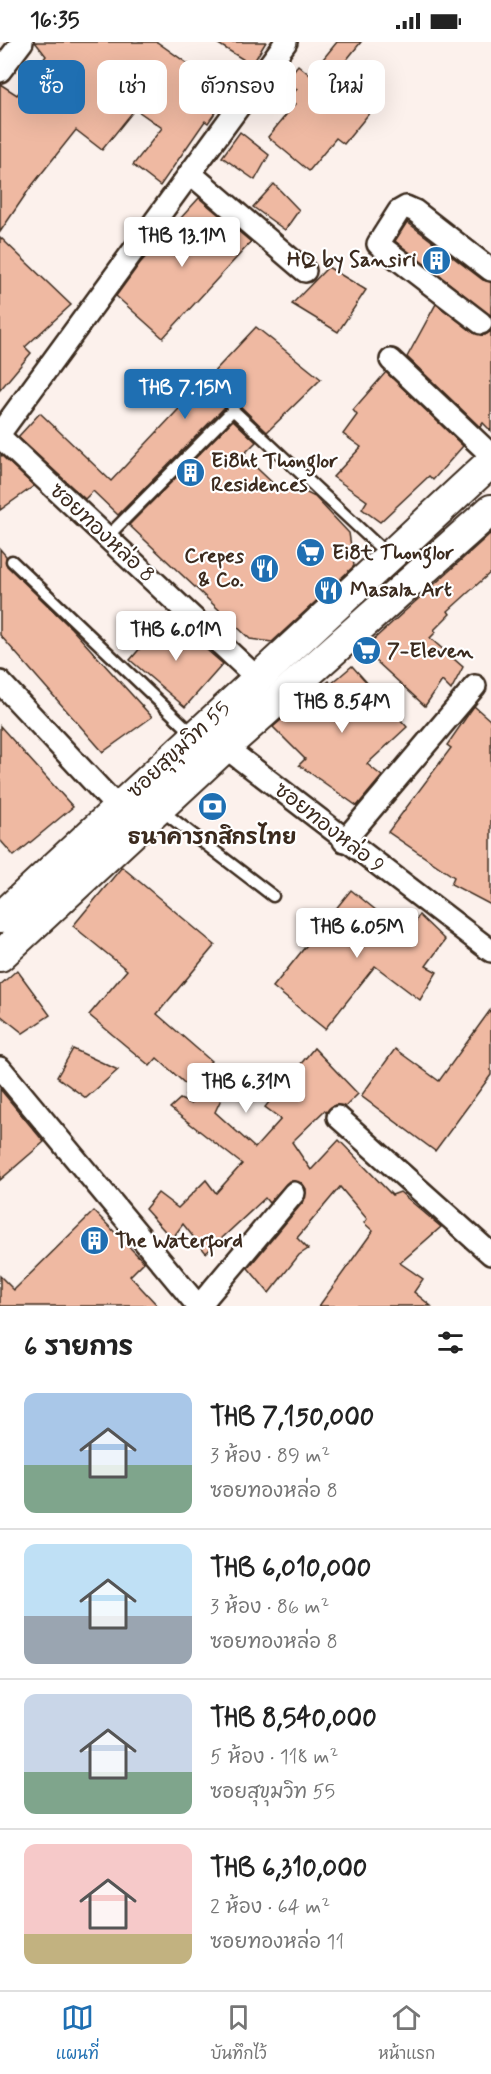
<!DOCTYPE html>
<html lang="th">
<meta charset="utf-8">
<style>
body{margin:0;font-family:Mynerve,"Playpen Sans Thai",sans-serif;background:#f2f2f2;color:#222;height:100vh;display:flex;flex-direction:column;font-size:22px;white-space:nowrap}
*{box-sizing:border-box;margin:0}
p{font-size:20px;color:#767676}
.icon{flex:none;width:33px;height:33px;fill:none;stroke:currentColor;stroke-width:2;stroke-linecap:round;stroke-linejoin:round}
.map{position:relative;height:1264px;overflow:hidden}
.panel{display:flex;flex-direction:column;background:#fff;flex:1}
.panel>*{flex:none}
.guide{position:absolute;left:18px;top:18px;width:456px;height:54px;display:flex;gap:12px}
.price{position:absolute;translate:-50% -51px;padding:0 14px;border-radius:6px;background:#fff;color:#222;font-size:20px;line-height:39px;filter:drop-shadow(0 2px 3px #0008)}
.price::after{content:'';position:absolute;left:50%;top:36px;width:18px;height:14px;margin-left:-9px;background:inherit;clip-path:polygon(0 0,100% 0,50% 100%)}
.price.on{background:#1f6fb2;color:#fff}
ul{padding:0;list-style:none}
li{display:flex;align-items:center;gap:18px;height:150px;padding:0 24px}
li+li{border-top:2px solid #e0e0e0}
li span{display:grid;place-items:center;flex:none;width:168px;height:120px;border-radius:12px;color:#555}
li>.icon{margin-inline-start:auto}
span .icon{width:72px;height:72px;fill:#fffc;stroke-width:1}
li b{font-size:26px}
h2{display:flex;justify-content:space-between;align-items:center;height:72px;padding:0 24px;font-size:26px}
.chip{padding:0 21px;border-radius:12px;background:#fff;box-shadow:0 6px 24px #0002;font-size:21px;line-height:54px}
.chip.on{background:#1f6fb2;color:#fff}
.status{display:flex;justify-content:space-between;align-items:center;height:42px;padding:0 30px;background:#fff;direction:ltr}
.status svg{height:16px;fill:currentColor}
.dock{display:flex;justify-content:space-around;align-items:center;height:84px;border-top:2px solid #e0e0e0;background:#fff;font-size:16px;color:#767676}
.dock a{display:grid;justify-items:center;gap:3px}
.dock .on{color:#1f6fb2}
.map>svg:first-child{display:block}
.building{fill:#efb9a2;stroke:#3b2a1e;stroke-width:1.5}
.lines{fill:none;stroke-linecap:round;stroke-linejoin:round}
.lane-casing{stroke:#3b2a1e;stroke-width:15}
.street-casing{stroke:#3b2a1e;stroke-width:26}
.secondary-casing{stroke:#3b2a1e;stroke-width:34}
.lane{stroke:#fff;stroke-width:10}
.street{stroke:#fff;stroke-width:21}
.secondary{stroke:#fff;stroke-width:30}
.labels{text-anchor:middle;dominant-baseline:central;stroke-width:4.5;stroke-linejoin:round;paint-order:stroke}
.poi-label{font-size:21px;font-weight:bold;fill:#3b2a1e;stroke:#fff;text-anchor:start}
.street-label{font-size:21px;fill:#3b2a1e;stroke:#fff}
</style>
<div class="status"><b>16:35</b><svg viewBox="0 0 49 12"><path d="M0 12V9h3v3zM5 12V6h3v6zM10 12V3h3v9zM15 12V0h3v12zM26 1h20v11H26zM47 4h2v5h-2z"/></svg></div>
<div class="map">
<svg width="491" height="1264" viewBox="0 0 491 1264">
<rect width="100%" height="100%" fill="#fcf1ec"/>
<filter id="ink" filterUnits="userSpaceOnUse"><feTurbulence type="fractalNoise" baseFrequency=".0167" numOctaves="2"/><feDisplacementMap in="SourceGraphic" scale="12" xChannelSelector="R" yChannelSelector="G"/><feConvolveMatrix kernelMatrix="1 2 1 2 8 2 1 2 1" color-interpolation-filters="sRGB"/></filter>
<g filter="url(#ink)">
<g class="building">
<path d="M35,0h122l72,51 -21,30 -3,-2 -45,65 -27,-21 29,-37 -27,-19 -33,41 -26,-20 -46,58 -30,44v-148l17,11 29,-39z"/>
<path d="M215,0h51l-14,23z"/>
<path d="M337,0h24l-21,26 40,32 -36,44 -8,-6 -27,33 -41,-34 27,-33 -7,-5 9,-10 -11,-9 12,-15 12,10z"/>
<path d="M240,90l29,23 -14,25 -33,-23z"/>
<path d="M274,142l25,26 -14,20 -32,-23z"/>
<path d="M199,156l52,44 -88,96 -47,-42 24,-33z"/>
<path d="M407,180l76,58 8,2v34l-96,-75z"/>
<path d="M0,195l71,68 -46,42 6,6 -31,37z"/>
<path d="M328,225l38,23 -28,42 -46,-28z"/>
<path d="M436,262l38,29 11,2 6,-4v100l-8,-8 -3,4 -73,-70z"/>
<path d="M256,285l65,52 -54,53 -29,-28h-10l-110,111 -25,-24 -8,8 -67,-62 22,-24 71,68z"/>
<path d="M386,330l77,74 -30,34 -4,-4 -49,46 -18,-13 5,-8 -34,-24 28,-30 -18,-13 14,-19 -4,-5z"/>
<path d="M233,378l23,22 -13,13 37,35 25,2 10,5 34,36 5,33 -82,76 -22,-3 -121,-114z"/>
<path d="M1,413l33,31 -34,24v-54z"/>
<path d="M491,491v39l-43,39 2,3 -16,16 2,2 -6,6 33,29 -12,23 -9,-9 -17,25 -62,-57z"/>
<path d="M0,507l6,7 1,10 64,62 81,89 -49,35 -103,-117z"/>
<path d="M168,574l55,48 -38,43 -55,-47z"/>
<path d="M352,624l55,61 -40,37 15,12 -25,30 -58,-41 6,-6 -32,-32 31,-27 25,-19 2,3z"/>
<path d="M474,664l17,15v184l-40,-21 3,-7 -66,-45 63,-84 -4,-3z"/>
<path d="M0,684l73,81 -59,49 -14,-16z"/>
<path d="M122,825l93,78 -58,69 54,47 -9,9 20,27 -7,15 40,36 26,-29 -16,-12 49,-59 44,46 -13,13 -10,-2 -9,7 -2,-1 -32,31 19,28 28,-30 53,55 8,-3 41,35 -41,36 23,16 -9,13 17,14h-112l54,-75 -9,-8 3,-4 -27,-32 -43,51 11,11 -9,6 -30,38 -21,-25 56,-67 2,-12 -4,-6 -13,-2 -20,22 -4,-5 -59,55 -23,-29 -11,15 -27,-30 13,-16 20,15 28,-28 10,13 26,-29 -72,-56 10,-9 11,5 2,-2 -8,-7 7,-5 -35,-32 -7,8 -61,-51 38,-45 -54,-44z"/>
<path d="M351,848l57,46 11,-21 26,25 -19,26 11,6 -17,28 -45,-34 -50,63 -52,-42z"/>
<path d="M17,928l33,45 -27,18 -23,-18v-30z"/>
<path d="M491,967v66l-56,76 -74,-55 34,-47 44,32z"/>
<path d="M73,1007l45,21 -32,28 -29,-21z"/>
<path d="M0,1047l44,53 -44,38z"/>
<path d="M94,1169l50,51 -14,14 28,30h-158v-30l14,14z"/>
</g>
<g class="lines">
<defs>
<g id="lane">
<path d="M107,495l126,-127 156,146"/>
<path d="M12,519l182,174"/>
<path d="M161,768l112,86"/>
</g>
<g id="street">
<path d="M0,29l22,-29"/>
<path d="M190,131l115,98"/>
<path d="M481,281l-103,-79 21,-33 7,-4 9,4 76,59"/>
<path d="M391,318l100,95"/>
<path d="M0,391l286,-391"/>
<path d="M0,395l257,241"/>
<path d="M0,640l117,125"/>
<path d="M225,705l266,204"/>
<path d="M344,799l131,-155"/>
<path d="M0,1026l198,238"/>
<path d="M338,1075l153,137"/>
<path d="M199,1264l95,-113"/>
</g>
<g id="secondary">
<path d="M0,876l491,-456"/>
<path d="M0,914l225,-209 266,-237"/>
</g>
</defs>
<use href="#lane" class="lane-casing"/>
<use href="#street" class="street-casing"/>
<use href="#secondary" class="secondary-casing"/>
<use href="#lane" class="lane"/>
<use href="#street" class="street"/>
<use href="#secondary" class="secondary"/>
</g>
</g>
<defs>
<symbol id="building-disc" viewBox="-11 -11 22 22"><circle r="9.5" fill="#1f6fb2" stroke="#fff"/><path d="M-4-6H4V6H1V3H-1V6H-4ZM-2.5-4.3h1.7v1.8h-1.7ZM.8-4.3h1.7v1.8H.8ZM-2.5-1h1.7V.8h-1.7ZM.8-1h1.7V.8H.8Z" fill="#fff"/></symbol>
<symbol id="supermarket-disc" viewBox="-11 -11 22 22"><circle r="9.5" fill="#1f6fb2" stroke="#fff"/><path d="M-6-5.5h2.5l.6 2H6L4.5 2H-2.5L-4.4-4H-6ZM-1.5 3.2a1.3 1.3 0 1 0 .1 0ZM3 3.2a1.3 1.3 0 1 0 .1 0Z" fill="#fff"/></symbol>
<symbol id="restaurant-disc" viewBox="-11 -11 22 22"><circle r="9.5" fill="#1f6fb2" stroke="#fff"/><path d="M-5-6h1v4h1v-4h1v4h1v-4h1v5L-1.5 .5V6h-2V.5L-5-1ZM5-6V6H3V1.5H1.5Q1.5-4 5-6Z" fill="#fff"/></symbol>
<symbol id="bank-disc" viewBox="-11 -11 22 22"><circle r="9.5" fill="#1f6fb2" stroke="#fff"/><path d="M-6-4H6V4H-6ZM0-2.3a2.3 2.3 0 1 0 0 4.6a2.3 2.3 0 1 0 0-4.6Z" fill="#fff"/></symbol>
</defs>
<g fill-rule="evenodd">
<use href="#building-disc" x="420" y="202" width="33" height="33"/>
<use href="#building-disc" x="174" y="414" width="33" height="33"/>
<use href="#supermarket-disc" x="294" y="494" width="33" height="33"/>
<use href="#restaurant-disc" x="248" y="510" width="33" height="33"/>
<use href="#restaurant-disc" x="312" y="532" width="33" height="33"/>
<use href="#supermarket-disc" x="350" y="592" width="33" height="33"/>
<use href="#bank-disc" x="196" y="748" width="33" height="33"/>
<use href="#building-disc" x="78" y="1182" width="33" height="33"/>
</g>
<g class="labels">
<g class="poi-label">
<text x="416" y="218" text-anchor="end">HQ by Sansiri</text>
<text x="211" y="419">Ei8ht Thonglor<tspan x="211" dy="24">Residences</tspan></text>
<text x="332" y="511">Ei8t Thonglor</text>
<text x="244" y="514" text-anchor="end">Crepes<tspan x="244" dy="24">&amp; Co.</tspan></text>
<text x="350" y="548">Masala Art</text>
<text x="387" y="609">7-Eleven</text>
<text x="212" y="796" text-anchor="middle">ธนาคารกสิกรไทย</text>
<text x="115" y="1199">The Waterford</text>
</g>
<g class="street-label">
<text transform="translate(102 491) rotate(43)">ซอยทองหล่อ 8</text>
<text transform="translate(179 708) rotate(-43)">ซอยสุขุมวิท 55</text>
<text transform="translate(329 786) rotate(38)">ซอยทองหล่อ 9</text>
</g>
</g>
</svg>
<b class="price" style="left:182px;top:226px">THB 13.1M</b>
<b class="price on" style="left:185px;top:378px">THB 7.15M</b>
<b class="price" style="left:176px;top:620px">THB 6.01M</b>
<b class="price" style="left:342px;top:692px">THB 8.54M</b>
<b class="price" style="left:357px;top:917px">THB 6.05M</b>
<b class="price" style="left:246px;top:1072px">THB 6.31M</b>
<div class="guide">
<a class="chip on">ซื้อ</a>
<a class="chip">เช่า</a>
<a class="chip">ตัวกรอง</a>
<a class="chip">ใหม่</a>
</div>
</div>
<section class="panel">
<h2>6 รายการ<svg class="icon" aria-label="filters" viewBox="0 0 24 24"><path d="M4 7h16M4 17h16"/><circle cx="9" cy="7" r="2"/><circle cx="15" cy="17" r="2"/></svg></h2>
<ul>
<li><span style="background:linear-gradient(#a9c7e8 60%,#7fa58c 0)"><svg class="icon" aria-label="home" viewBox="0 0 24 24"><path d="M3 11l9-7 9 7M6 9v11h12V9"/></svg></span><div><b>THB 7,150,000</b><p>3 ห้อง · 89 m²</p><p>ซอยทองหล่อ 8</p></div></li>
<li><span style="background:linear-gradient(#bfe0f5 60%,#9aa5b1 0)"><svg class="icon" aria-label="home" viewBox="0 0 24 24"><path d="M3 11l9-7 9 7M6 9v11h12V9"/></svg></span><div><b>THB 6,010,000</b><p>3 ห้อง · 86 m²</p><p>ซอยทองหล่อ 8</p></div></li>
<li><span style="background:linear-gradient(#c9d6e8 65%,#7fa58c 0)"><svg class="icon" aria-label="home" viewBox="0 0 24 24"><path d="M3 11l9-7 9 7M6 9v11h12V9"/></svg></span><div><b>THB 8,540,000</b><p>5 ห้อง · 118 m²</p><p>ซอยสุขุมวิท 55</p></div></li>
<li><span style="background:linear-gradient(#f6c9c9 75%,#c2b280 0)"><svg class="icon" aria-label="home" viewBox="0 0 24 24"><path d="M3 11l9-7 9 7M6 9v11h12V9"/></svg></span><div><b>THB 6,310,000</b><p>2 ห้อง · 64 m²</p><p>ซอยทองหล่อ 11</p></div></li>
</ul>
</section>
<nav class="dock">
<a class="on"><svg class="icon" aria-label="map" viewBox="0 0 24 24"><path d="M3 6l6-2 6 2 6-2v14l-6 2-6-2-6 2zM9 4v14M15 6v14"/></svg>แผนที่</a>
<a><svg class="icon" aria-label="saved" viewBox="0 0 24 24"><path d="M7 4h10v16l-5-4-5 4z"/></svg>บันทึกไว้</a>
<a><svg class="icon" aria-label="home" viewBox="0 0 24 24"><path d="M3 11l9-7 9 7M6 9v11h12V9"/></svg>หน้าแรก</a>
</nav>
